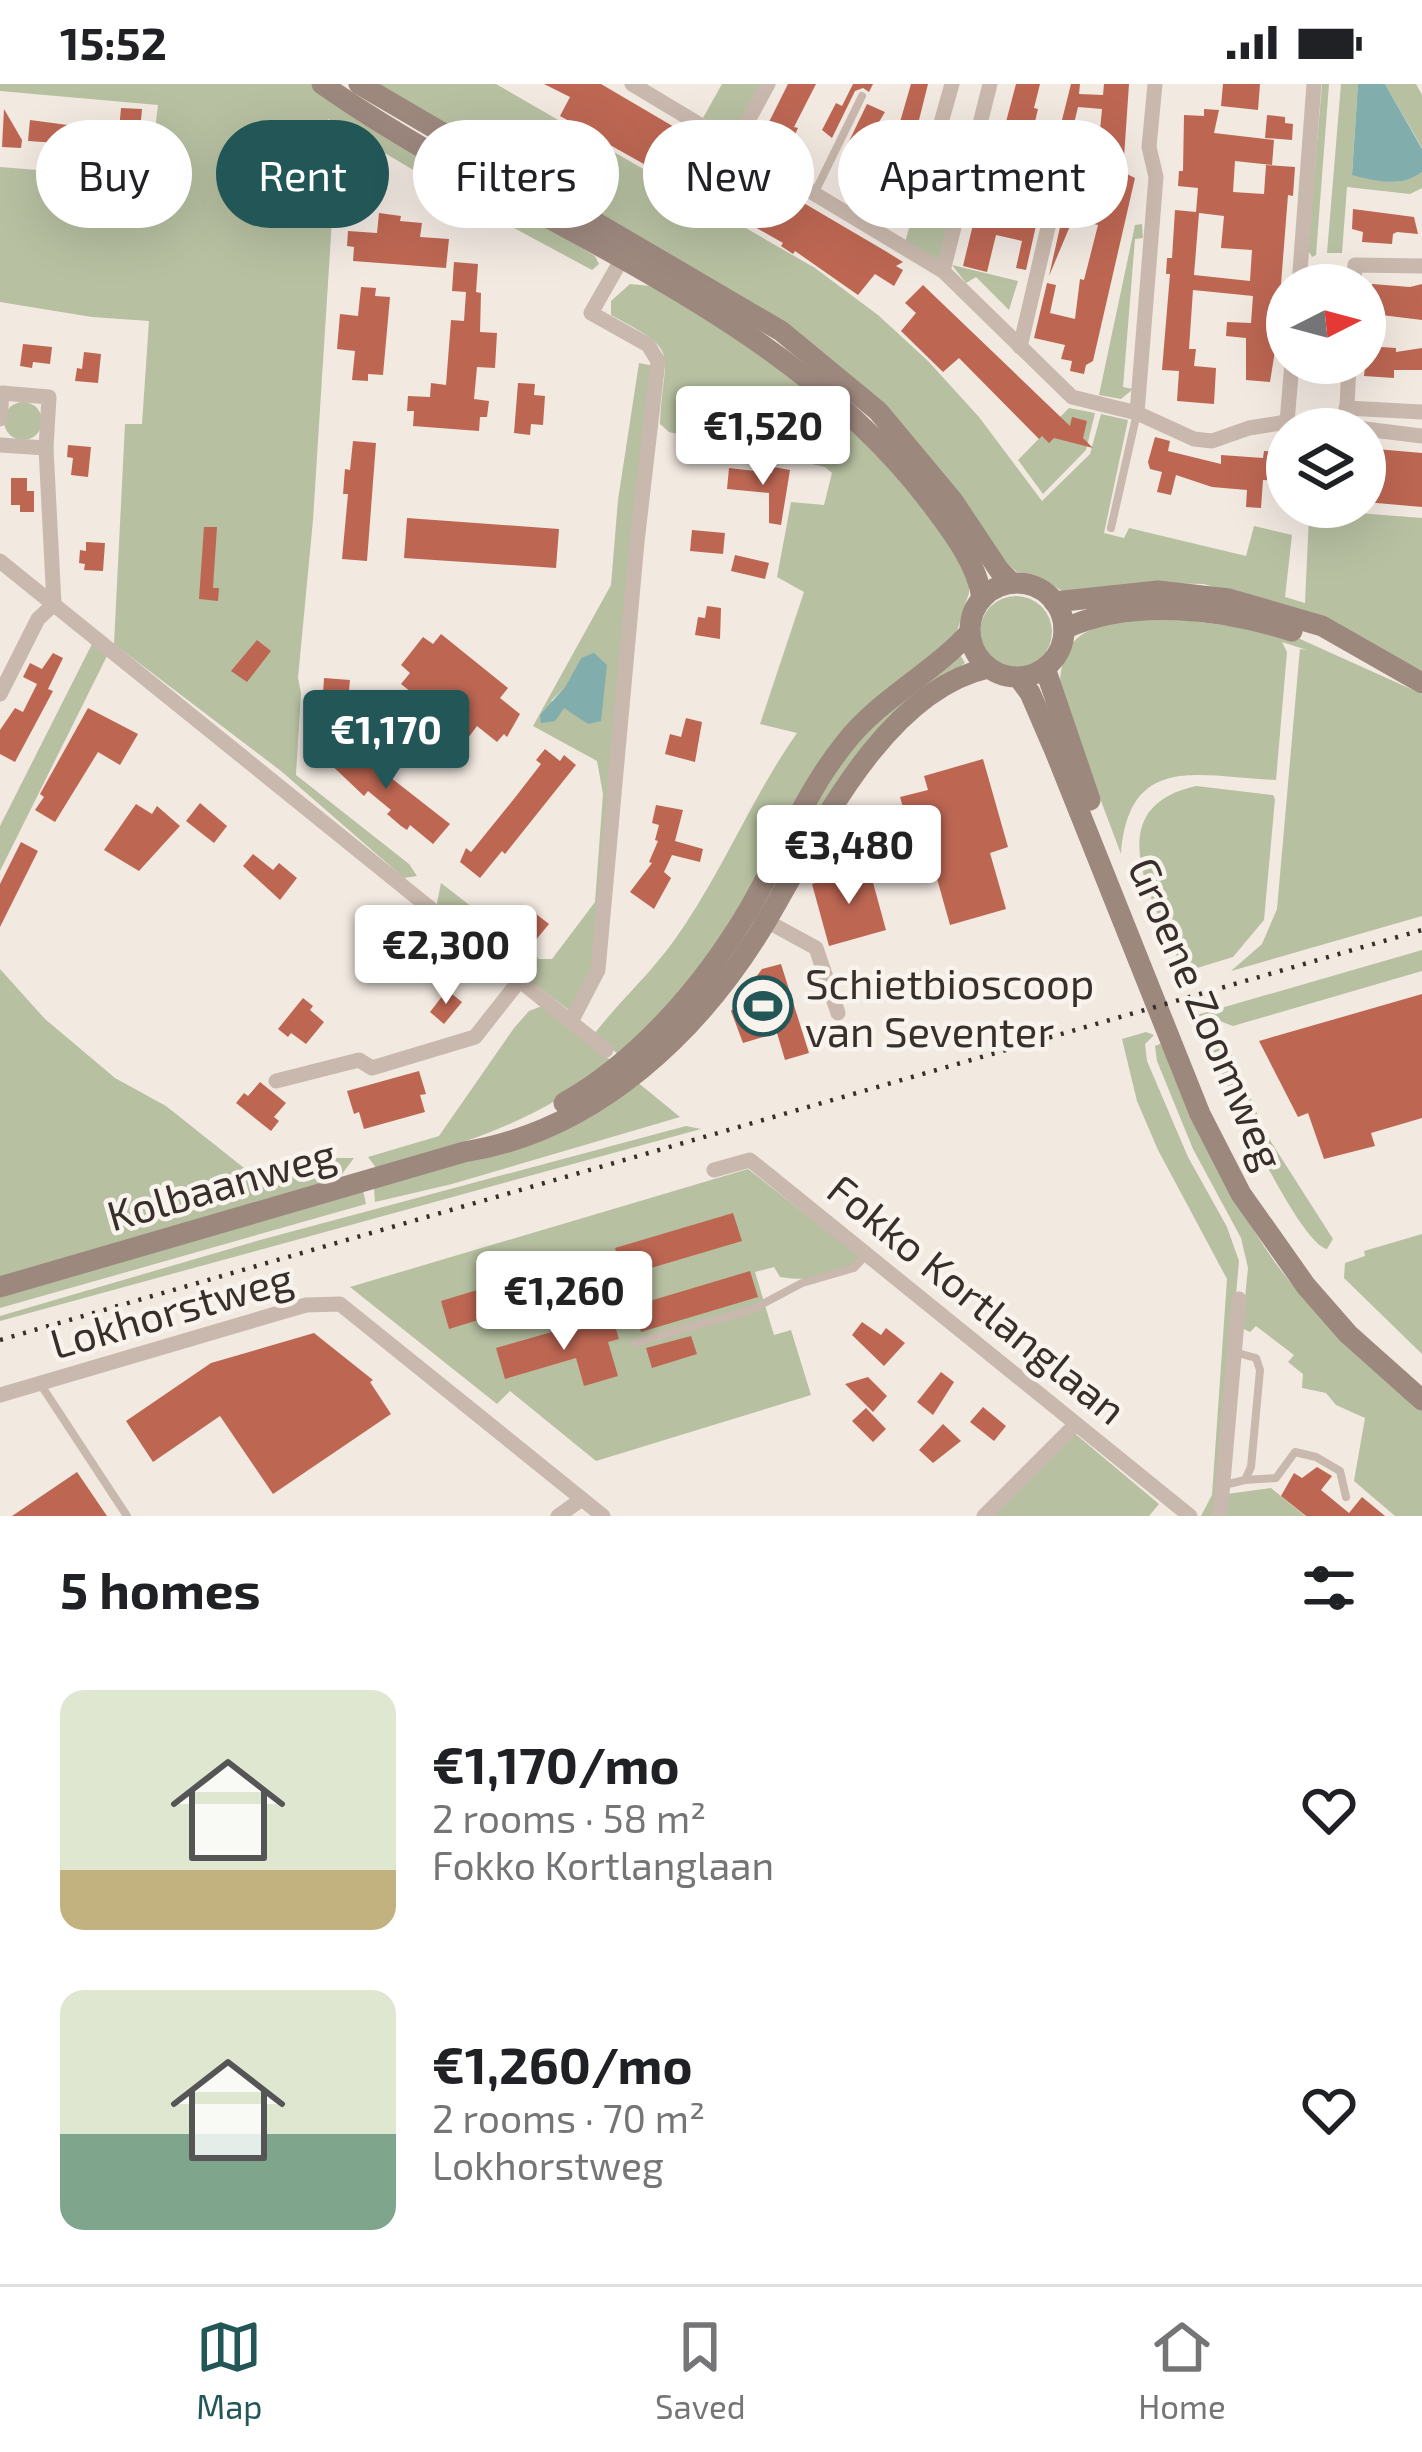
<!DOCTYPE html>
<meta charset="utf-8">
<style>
body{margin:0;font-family:"Exo 2",sans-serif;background:#f2f2f2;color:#202124;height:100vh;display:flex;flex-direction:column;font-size:45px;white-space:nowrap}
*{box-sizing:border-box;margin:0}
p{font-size:39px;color:#757577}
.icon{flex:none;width:66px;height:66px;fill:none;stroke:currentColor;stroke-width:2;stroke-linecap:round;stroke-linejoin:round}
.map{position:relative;height:1432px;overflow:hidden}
.details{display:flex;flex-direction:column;background:#fff;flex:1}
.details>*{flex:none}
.top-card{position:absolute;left:36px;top:36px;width:1350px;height:108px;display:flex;gap:24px}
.needle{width:78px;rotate:84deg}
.controls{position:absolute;left:1266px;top:180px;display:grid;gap:24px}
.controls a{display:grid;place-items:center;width:120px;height:120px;border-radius:50%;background:#fff;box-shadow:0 12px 48px #0002;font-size:60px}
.price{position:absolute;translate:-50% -102px;padding:0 27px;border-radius:12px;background:#fff;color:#222;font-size:39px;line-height:78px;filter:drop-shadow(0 3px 6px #0008)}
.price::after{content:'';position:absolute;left:50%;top:72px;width:36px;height:27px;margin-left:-18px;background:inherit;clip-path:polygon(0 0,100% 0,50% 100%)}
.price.on{background:#235757;color:#fff}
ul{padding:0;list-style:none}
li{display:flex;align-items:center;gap:36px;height:300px;padding:0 60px}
li span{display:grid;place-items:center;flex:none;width:336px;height:240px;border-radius:24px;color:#555}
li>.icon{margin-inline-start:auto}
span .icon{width:144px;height:144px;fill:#fffc;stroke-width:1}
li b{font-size:51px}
h2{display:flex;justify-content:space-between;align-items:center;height:144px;padding:0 60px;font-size:51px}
.tag{padding:0 42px;border-radius:54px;background:#fff;box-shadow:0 12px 48px #0002;font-size:42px;line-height:108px}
.tag.on{background:#235757;color:#fff}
.status{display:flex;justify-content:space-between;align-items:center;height:84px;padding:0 60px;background:#fff;direction:ltr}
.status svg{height:33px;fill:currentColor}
.menu{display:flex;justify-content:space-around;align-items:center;height:168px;border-top:3px solid #e0e0e0;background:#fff;font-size:33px;color:#757577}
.menu a{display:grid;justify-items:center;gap:6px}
.menu .on{color:#235757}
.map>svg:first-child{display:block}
.green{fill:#b7c0a1;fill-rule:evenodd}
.water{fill:#81adac}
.building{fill:#bd6753;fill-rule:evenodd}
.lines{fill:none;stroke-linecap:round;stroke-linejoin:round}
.lane{stroke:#c9b8ad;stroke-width:8}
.street{stroke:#c9b8ad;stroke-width:15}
.secondary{stroke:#9d887e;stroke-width:21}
.rail{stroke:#382f2b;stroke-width:4.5;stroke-dasharray:3 9;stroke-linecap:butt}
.labels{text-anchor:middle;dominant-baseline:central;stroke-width:9;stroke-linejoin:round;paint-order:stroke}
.poi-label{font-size:42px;fill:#382f2b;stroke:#f9f3ed;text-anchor:start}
.street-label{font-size:42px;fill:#382f2b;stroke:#f9f3ed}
</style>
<div class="status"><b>15:52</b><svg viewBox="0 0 49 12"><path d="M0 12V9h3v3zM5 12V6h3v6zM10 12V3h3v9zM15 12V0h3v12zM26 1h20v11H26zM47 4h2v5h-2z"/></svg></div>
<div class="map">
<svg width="1422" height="1432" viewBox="0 0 1422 1432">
<rect width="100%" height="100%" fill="#f2e9e1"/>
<g class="green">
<path d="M0,0h311l284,172 4,8 -7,6 -117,-63 -147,-88 -5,67 11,2 -21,332 -15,158 3,15 -5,82 113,89 8,12 -13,2 -123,-107 -167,-127 11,-220h17l7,-103 -57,-4 -92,-15v-135l149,12 9,-74 -158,-14z"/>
<path d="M367,0h129l319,184 63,47 50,46 51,56 63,84 48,-47 11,-40 27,6 -24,113 20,5 5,-10 117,28 8,-30 38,9 -7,62 20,6 4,-88 36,-3 77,6v153l-95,-50 -123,-37 -51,-1 -91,8 -27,-16 -18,-3 -14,-12 -156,-185z"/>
<path d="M722,0h40l-28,52 -31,-18z"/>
<path d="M1322,0h7l-13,171 -4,2 -4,-7z"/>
<path d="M1341,0h17l-6,90c24,7 49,14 70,-2v16l-12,6 -63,-7 -5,66h-15z"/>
<path d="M1385,0h31l6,11v53z"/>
<path d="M936,52l33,9 -30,115 -34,-18z"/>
<path d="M1142,140l1,14 -8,1 -12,148 10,2 -12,10 -22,-4 36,-170z"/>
<path d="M952,181l66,16 -9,29 -33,-33 -10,6z"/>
<path d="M630,200l21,2 84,47 134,106 55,65 45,70v19l-13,41 -91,81 -168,258 -77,83 -26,-22c25,-32 55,-59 79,-92 48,-66 77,-142 124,-209l-37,-9 44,-132 -27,-15 14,-75 33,3 8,-32 -7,-6 -156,-35 -9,-8c3,-76 24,-70 -49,-109v-14z"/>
<path d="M639,279l15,3 -61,601 -23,44 -129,-100 -4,-8 4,-20 98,76h13l43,-57 8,-108 -6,-33 -64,-35 78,-141 7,-85zM581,574l7,66 -19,-16 -18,-7 14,-14z"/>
<circle cx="23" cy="337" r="19"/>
<path d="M1069,324l26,5 -9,37 -43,44 -25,-34z"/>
<circle cx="1016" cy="548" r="36"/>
<path d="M1156,532l133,18 133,60v222l-191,55 31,-27 15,-35 22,-250 1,-10 7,1 -25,-8 5,10 -11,128c-74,-2 -147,-30 -155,74l-61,-162c-1,-70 42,-66 96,-76z"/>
<path d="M92,560l15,12 -107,215v-45z"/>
<path d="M959,569l6,10 -37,26 -160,210 49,-97 49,-75z"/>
<path d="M1196,702l77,9 2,4 -11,121 -31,37 -49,15c-26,-62 -92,-163 12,-186z"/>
<path d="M1422,866v21l-189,55 -16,-6 -14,1 -6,-6z"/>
<path d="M0,885l45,50 70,59 51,28 92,73 77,-21h19l-18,24 -336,95z"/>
<path d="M542,922l71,56c-79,61 -142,79 -236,107l-9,-12 71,-21 75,-108 15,-17z"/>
<path d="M1210,945l15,10 41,95 67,105 -6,10c-30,-6 -109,-182 -124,-217z"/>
<path d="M1146,948l8,3 -9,9 2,17 41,96 39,70 12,34 -22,247 -5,8h-11l11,-21 15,-216 -69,-129 -21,-49 -15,-62z"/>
<path d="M1162,959c36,73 72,167 121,230 40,51 90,92 139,135v108h-27l-41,-35 11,-63 -29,-13 -10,-12 -24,-5 1,-14 -15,-12 6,-7 -38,-29 -6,6 -8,-4 6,-60 -7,-30 -48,-89 -36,-88 -2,-15z"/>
<path d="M636,997l44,36 -228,67 -77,18 -1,-14z"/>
<path d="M686,1042l15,3 -701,192v-5l260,-76z"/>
<path d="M748,1085l116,91c-29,17 -51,22 -84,17l-6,-10 -19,5 19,63 17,-5 20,65 -215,66 -86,-70 -13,13 -147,-117z"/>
<path d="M363,1106l3,14 -366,104v-13z"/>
<path d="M1422,1150v120l-78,-76 1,-15 20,-7 -1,-5z"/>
<path d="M1073,1348l86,72 -10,12h-158z"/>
<path d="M1271,1404l34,28h-78v-22z"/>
</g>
<g class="water">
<path d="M1358,0h27l37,65v23c-20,16 -47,9 -70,3z"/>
<path d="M594,569l13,12 -6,56 -13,3 -24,-16 -9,13 -14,2 -1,-8 25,-28 16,-29z"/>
</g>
<g class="building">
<path d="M544,0h57l286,168 16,10 -7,4 7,4 -9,16 -19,-12 -17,21 -63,-44 -2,3 -12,-8 2,-3 -70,-40 9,-22 -29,-17 -14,-8 -12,21 -73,-41 -2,3 -12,-7 2,-4 -22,-12 10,-19z"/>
<path d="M788,0h28l-22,43 4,1 -6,13 -26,-13z"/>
<path d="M853,0h20l-4,8 -6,-4 -8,3 -23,47 -10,-8 14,-27 6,3z"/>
<path d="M911,0h17l-11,44 7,2 -1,5 -20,70 -28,-9 3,-13 4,1z"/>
<path d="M1016,0h24l-6,24 4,1 -12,50 -11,-2 -12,52 26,6 7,-29 4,22 -14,62 -10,-2 6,-27 -26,-6 -9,37 -24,-6 27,-112 7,2z"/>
<path d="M1071,0h9l-1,10 24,1 1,-11h25l-6,88 12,6 -42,183 -7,4 -2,9 -14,-3 2,-10 -11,-2 4,-14 -31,-7 13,-55 9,2 -6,28 25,6 5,-40 4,1 14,-55 -25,-6 -24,57 23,-102 11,3 -4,16 24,7 9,-36 -15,-2 5,-53 -24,-2 -14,58h-9l-6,7z"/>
<path d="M1223,0h37l-2,26 -37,-4z"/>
<path d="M867,20l18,8 -31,52 -13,-6z"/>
<path d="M121,24l21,1 -2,22 -21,-1z"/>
<path d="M4,25l18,31 -1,8 -19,-1z"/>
<path d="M1204,25l15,1 -5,23 60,7 -2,25 -37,-4 -2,31 31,2 2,-29 29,2 -2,29 -5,-1 -8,102h5l-2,29h-4l-9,56 -24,-2v-42l-20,-2 1,-14 24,1 2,-27 -60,-6 -4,59h7l-2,17 22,2 -2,36 -37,-3 2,-30 -17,-1 8,-96h-4l1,-16h5l3,-48 21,2 2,-24 -20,-2 1,-15h4l1,-56 20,1zM1199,129l25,3 -3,32 31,2 -2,31 -56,-6z"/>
<path d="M1267,31l18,2v6l8,1 -1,16 -27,-2z"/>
<path d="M30,36l45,6 -2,18 -45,-3z"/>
<path d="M1353,125l61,8 4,17 -21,-2 -4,2 -1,10 -30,-2 1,-10 -11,-3z"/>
<path d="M379,129l22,3 -1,5 22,2 -2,14 29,2 -3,29 -93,-7 1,-14 -7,-1 1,-15 29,2z"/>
<path d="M454,178l24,2 -2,28 5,1 -1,39 17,1 -2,35 -18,-1 -3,32 15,2 -2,16h-7l-1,14 -66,-5 1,-15h-7l1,-15 22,1 1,-14 15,2 5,-65 13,1 2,-29 -14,-1z"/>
<path d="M1372,200l38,3 12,-3v36l-57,-7v-17l6,-2z"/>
<path d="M923,201l147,141 2,-9 15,4 -4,17 10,10 -39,-10 -5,5 -7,-7 -3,3 -80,-81 -16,14 -42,-41 15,-18 -11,-10z"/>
<path d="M361,203l15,1 -1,8 15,1 -7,78 -15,-1v7l-16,-1 3,-29 -18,-2 3,-35 18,2z"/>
<path d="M23,260l29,3 -2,17 -17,-2 -1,6 -12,-2z"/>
<path d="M1367,262l29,2v4l26,-4v22h-28v8l-30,-2z"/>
<path d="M84,268l17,2 -3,29 -23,-2 2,-13 5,1z"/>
<path d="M518,299l17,1 -1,11 11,1 -2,29 -12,-1 -1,11 -16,-2z"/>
<path d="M1155,353l15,4 -2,10 53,13v-9l42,3 1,-7 16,1 -2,29 -15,-1 -2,28 -15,-1 1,-17 -35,-3 -36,-12 -5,20 -14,-3 5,-20 -12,-3 -2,-7z"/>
<path d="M353,357l23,2 -9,118 -25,-2 6,-65h-5l2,-25 5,1z"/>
<path d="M68,361l23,2 -3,30 -17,-2 2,-17 -6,-1z"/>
<path d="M1365,364l57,5v54l-57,-5z"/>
<path d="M773,383l17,3 -9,55 -12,-2v-30l-42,-4 2,-21 43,5z"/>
<path d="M11,394h16v13h7v21h-14v-7h-9z"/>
<path d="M407,434l152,11 -3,39 -152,-10z"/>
<path d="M204,443h13l-4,61h6l-1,13 -19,-2z"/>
<path d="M692,446l33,3 -2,21 -33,-3z"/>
<path d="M86,458l19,1 -2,28 -19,-1 1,-6 -6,-1 1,-13 6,1z"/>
<path d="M735,471l34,8 -4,16 -34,-8z"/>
<path d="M707,522l14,2 -1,31 -25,-4 3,-18 7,1z"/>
<path d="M441,550l67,54 -8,10 20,16 -13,23 -3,-3 -7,8 -20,-16 -9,12 -67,-54 9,-11 -9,-8 22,-28 10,7z"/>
<path d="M257,556l14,11 -24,31 -16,-11z"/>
<path d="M53,569l10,5 -15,31 5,2 -38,71 -15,-8v-24l15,-22 8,4 14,-28 -14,-7 7,-14 12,6z"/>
<path d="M324,594l26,2 -3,31 -25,-2z"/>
<path d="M88,624l50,26 -18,31 -22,-13 -43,70 -20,-12 9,-13 -4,-3z"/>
<path d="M686,634l16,4 -7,40 -30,-8 5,-20 11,3z"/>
<path d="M340,654l110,86 -17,20 -23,-19 -3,5 -6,-4 -14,-12 4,-4 -23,-19 -4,5 -40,-38z"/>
<path d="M545,665l15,12 4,-6 12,10 -71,89 -3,-3 -22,27 -20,-16 6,-14 5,4 46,-57 24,-31 -5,-4z"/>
<path d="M983,675l25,88 -18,6 16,56 -56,16 -21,-75 -13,3 -16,-56 28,-7 -4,-14z"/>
<path d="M200,719l27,23 -13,17 -28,-22z"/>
<path d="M136,720l16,10 5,-8 23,20 -41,45 -35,-21z"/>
<path d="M656,721l27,5 -8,31 28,8 -3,13 -28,-7 -8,17 7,6 -17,31 -24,-17 22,-29 -3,-1 9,-21 -3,-1 4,-15 -7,-2z"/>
<path d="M21,758l17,9 -38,76v-43z"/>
<path d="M253,770l20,16 6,-7 18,15 -17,22 -37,-34z"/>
<path d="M869,784l17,62 -57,16 -17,-62z"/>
<path d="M526,822l23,18 -19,23 -10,-8 5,-5 -13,-11z"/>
<path d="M781,880l28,89 -24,7 -8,-27 -34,10 -12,-32 31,-42z"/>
<path d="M447,906l15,12 -18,22 -14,-12z"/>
<path d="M1422,910v124l-51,15 4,13 -51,13 -16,-46 -10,4 -39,-76z"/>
<path d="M303,914l10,8 -3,4 14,12 -18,22 -15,-11 -3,4 -10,-8z"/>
<path d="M419,987l7,23 -6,1 5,17 -61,17 -5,-17 -5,2 -7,-23z"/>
<path d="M260,998l26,21 -12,14 5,4 -8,10 -35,-28 8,-10 4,3z"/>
<path d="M733,1129l9,28 -118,35 -9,-28z"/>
<path d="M549,1184l8,28 -108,33 -8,-28z"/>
<path d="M750,1187l8,26 -117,35 -8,-26z"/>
<path d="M613,1236l6,19 -11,3 10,34 -34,10 -8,-28 -71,21 -9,-31 70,-20 2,5z"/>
<path d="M862,1238l19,13 5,-7 19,15 -21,23 -32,-31z"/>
<path d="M314,1249l59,47 -3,2 21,32 -118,80 -53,-78 -67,46 -27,-41 85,-58z"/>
<path d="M691,1252l6,18 -45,14 -6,-20z"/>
<path d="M941,1288l13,10 -21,33 -16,-13z"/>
<path d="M868,1293l19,19 -14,16 -28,-28z"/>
<path d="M983,1323l23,19 -12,15 -24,-19z"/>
<path d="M866,1324l20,21 -13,13 -21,-21z"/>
<path d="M943,1340l18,17 -28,22 -14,-13z"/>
<path d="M1317,1383l15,9 -11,14 28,23 13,-16 23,19h-79l-25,-20 13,-23 8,5z"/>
<path d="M77,1388l30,44h-95z"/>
</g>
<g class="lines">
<g class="lane">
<path d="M815,108l47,-96"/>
<path d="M1111,444l26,-115"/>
<path d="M634,1259l117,-33 51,-27 52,-15 12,-13"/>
<path d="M41,1301l86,131"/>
<path d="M1245,1396l31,-2 19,-26 21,5 24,14 6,26"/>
<path d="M1224,1401l21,-5 6,-13 9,-97 -4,-12 -22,-6"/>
</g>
<g class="street">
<path d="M632,0l311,187 129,126 65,16 57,26 18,2 37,-13 38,-6 5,-59"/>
<path d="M941,39l11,-39"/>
<path d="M736,59l32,-59"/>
<path d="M943,187l47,-187"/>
<path d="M1299,201l15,-201"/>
<path d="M1354,201l1,-20 67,1"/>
<path d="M1020,263l40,-171"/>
<path d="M1349,279l-3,65 18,1"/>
<path d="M1346,324l76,4"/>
<path d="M1137,329l19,-236 -7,-30 6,-63"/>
<path d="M0,335l2,-26 47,4 -3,51 -46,-3"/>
<path d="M1365,345l57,7"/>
<path d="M0,477l571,461"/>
<path d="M0,610l38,-75 16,-15 -8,-156"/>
<path d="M761,834l55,30 22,65"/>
<path d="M606,966l-35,-28 27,-52 39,-428 21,-181 -10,-16 -57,-32 36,-63"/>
<path d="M276,997l83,-21 13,8 103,-31 45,-57"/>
<path d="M714,1086l36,-10 440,356"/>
<path d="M0,1311l306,-90 34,-1 242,195"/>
<path d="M558,1432l24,-17 21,17"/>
<path d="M984,1432l92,-92"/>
<path d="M1220,1432l19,-217"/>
</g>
<g class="secondary">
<path d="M322,0c201,141 454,217 608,418 21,28 47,61 52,96"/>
<path d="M359,0l422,247 97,80 75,90 46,69 13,13"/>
<circle cx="1017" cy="546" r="47"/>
<path d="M1054,518l104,-11 71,8 93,27 100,57"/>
<path d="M1064,545c67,-32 159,-20 228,2"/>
<path d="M1045,584l45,132"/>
<path d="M1019,594l11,15 25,58 145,363 41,80 65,92 42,48 74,66"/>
<path d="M564,1019c76,-43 140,-118 184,-192 33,-56 56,-117 97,-168 35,-45 87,-69 124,-110"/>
<path d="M0,1203l464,-135c133,-21 238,-122 304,-234 49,-84 116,-227 220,-250"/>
</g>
<path class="rail" d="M0,1256l1422,-410"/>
</g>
<defs>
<symbol id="stadium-ring" viewBox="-11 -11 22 22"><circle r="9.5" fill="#f9f3ed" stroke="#235757" stroke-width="1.5"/><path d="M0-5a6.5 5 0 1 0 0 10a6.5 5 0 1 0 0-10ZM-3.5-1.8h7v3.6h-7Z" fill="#235757"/></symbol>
</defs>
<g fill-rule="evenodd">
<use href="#stadium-ring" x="730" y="889" width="66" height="66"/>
</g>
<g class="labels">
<g class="poi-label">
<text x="805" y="898">Schietbioscoop<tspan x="805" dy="48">van Seventer</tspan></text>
</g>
<g class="street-label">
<text transform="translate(1208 929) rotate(67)">Groene Zoomweg</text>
<text transform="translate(221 1099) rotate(-16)">Kolbaanweg</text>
<text transform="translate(978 1214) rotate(39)">Fokko Kortlanglaan</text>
<text transform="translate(171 1225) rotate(-16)">Lokhorstweg</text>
</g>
</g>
</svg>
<div class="controls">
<a><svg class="needle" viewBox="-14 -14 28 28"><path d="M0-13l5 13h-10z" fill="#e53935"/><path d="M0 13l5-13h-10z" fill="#757577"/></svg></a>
<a><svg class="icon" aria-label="layers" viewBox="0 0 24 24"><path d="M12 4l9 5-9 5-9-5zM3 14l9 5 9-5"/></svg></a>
</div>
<b class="price" style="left:763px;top:404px">€1,520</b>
<b class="price on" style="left:386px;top:708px">€1,170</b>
<b class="price" style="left:849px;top:823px">€3,480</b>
<b class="price" style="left:446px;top:923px">€2,300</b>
<b class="price" style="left:564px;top:1269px">€1,260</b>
<div class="top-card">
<a class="tag">Buy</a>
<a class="tag on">Rent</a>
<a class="tag">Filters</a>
<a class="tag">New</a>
<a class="tag">Apartment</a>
</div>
</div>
<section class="details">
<h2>5 homes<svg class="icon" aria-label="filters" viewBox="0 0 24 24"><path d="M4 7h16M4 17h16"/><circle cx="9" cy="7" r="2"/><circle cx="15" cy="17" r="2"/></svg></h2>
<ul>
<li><span style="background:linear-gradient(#dfe7d0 75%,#c2b280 0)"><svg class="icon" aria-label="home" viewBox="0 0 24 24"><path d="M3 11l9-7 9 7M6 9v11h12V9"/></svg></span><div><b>€1,170/mo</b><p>2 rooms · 58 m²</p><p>Fokko Kortlanglaan</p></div><svg class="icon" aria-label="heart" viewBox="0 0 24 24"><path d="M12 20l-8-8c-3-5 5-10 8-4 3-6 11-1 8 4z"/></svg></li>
<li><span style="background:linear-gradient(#dfe7d0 60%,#7fa58c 0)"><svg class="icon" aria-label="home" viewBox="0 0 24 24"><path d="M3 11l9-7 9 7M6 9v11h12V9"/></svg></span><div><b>€1,260/mo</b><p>2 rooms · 70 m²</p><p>Lokhorstweg</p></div><svg class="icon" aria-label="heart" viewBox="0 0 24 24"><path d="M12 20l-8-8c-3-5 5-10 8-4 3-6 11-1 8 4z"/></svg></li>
</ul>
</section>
<nav class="menu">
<a class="on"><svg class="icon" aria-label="map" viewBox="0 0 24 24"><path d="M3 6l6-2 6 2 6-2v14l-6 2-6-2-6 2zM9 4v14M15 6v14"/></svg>Map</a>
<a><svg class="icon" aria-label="saved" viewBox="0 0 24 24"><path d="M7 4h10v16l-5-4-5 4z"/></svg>Saved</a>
<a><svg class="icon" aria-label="home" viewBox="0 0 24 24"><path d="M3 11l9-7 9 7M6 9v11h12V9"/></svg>Home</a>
</nav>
